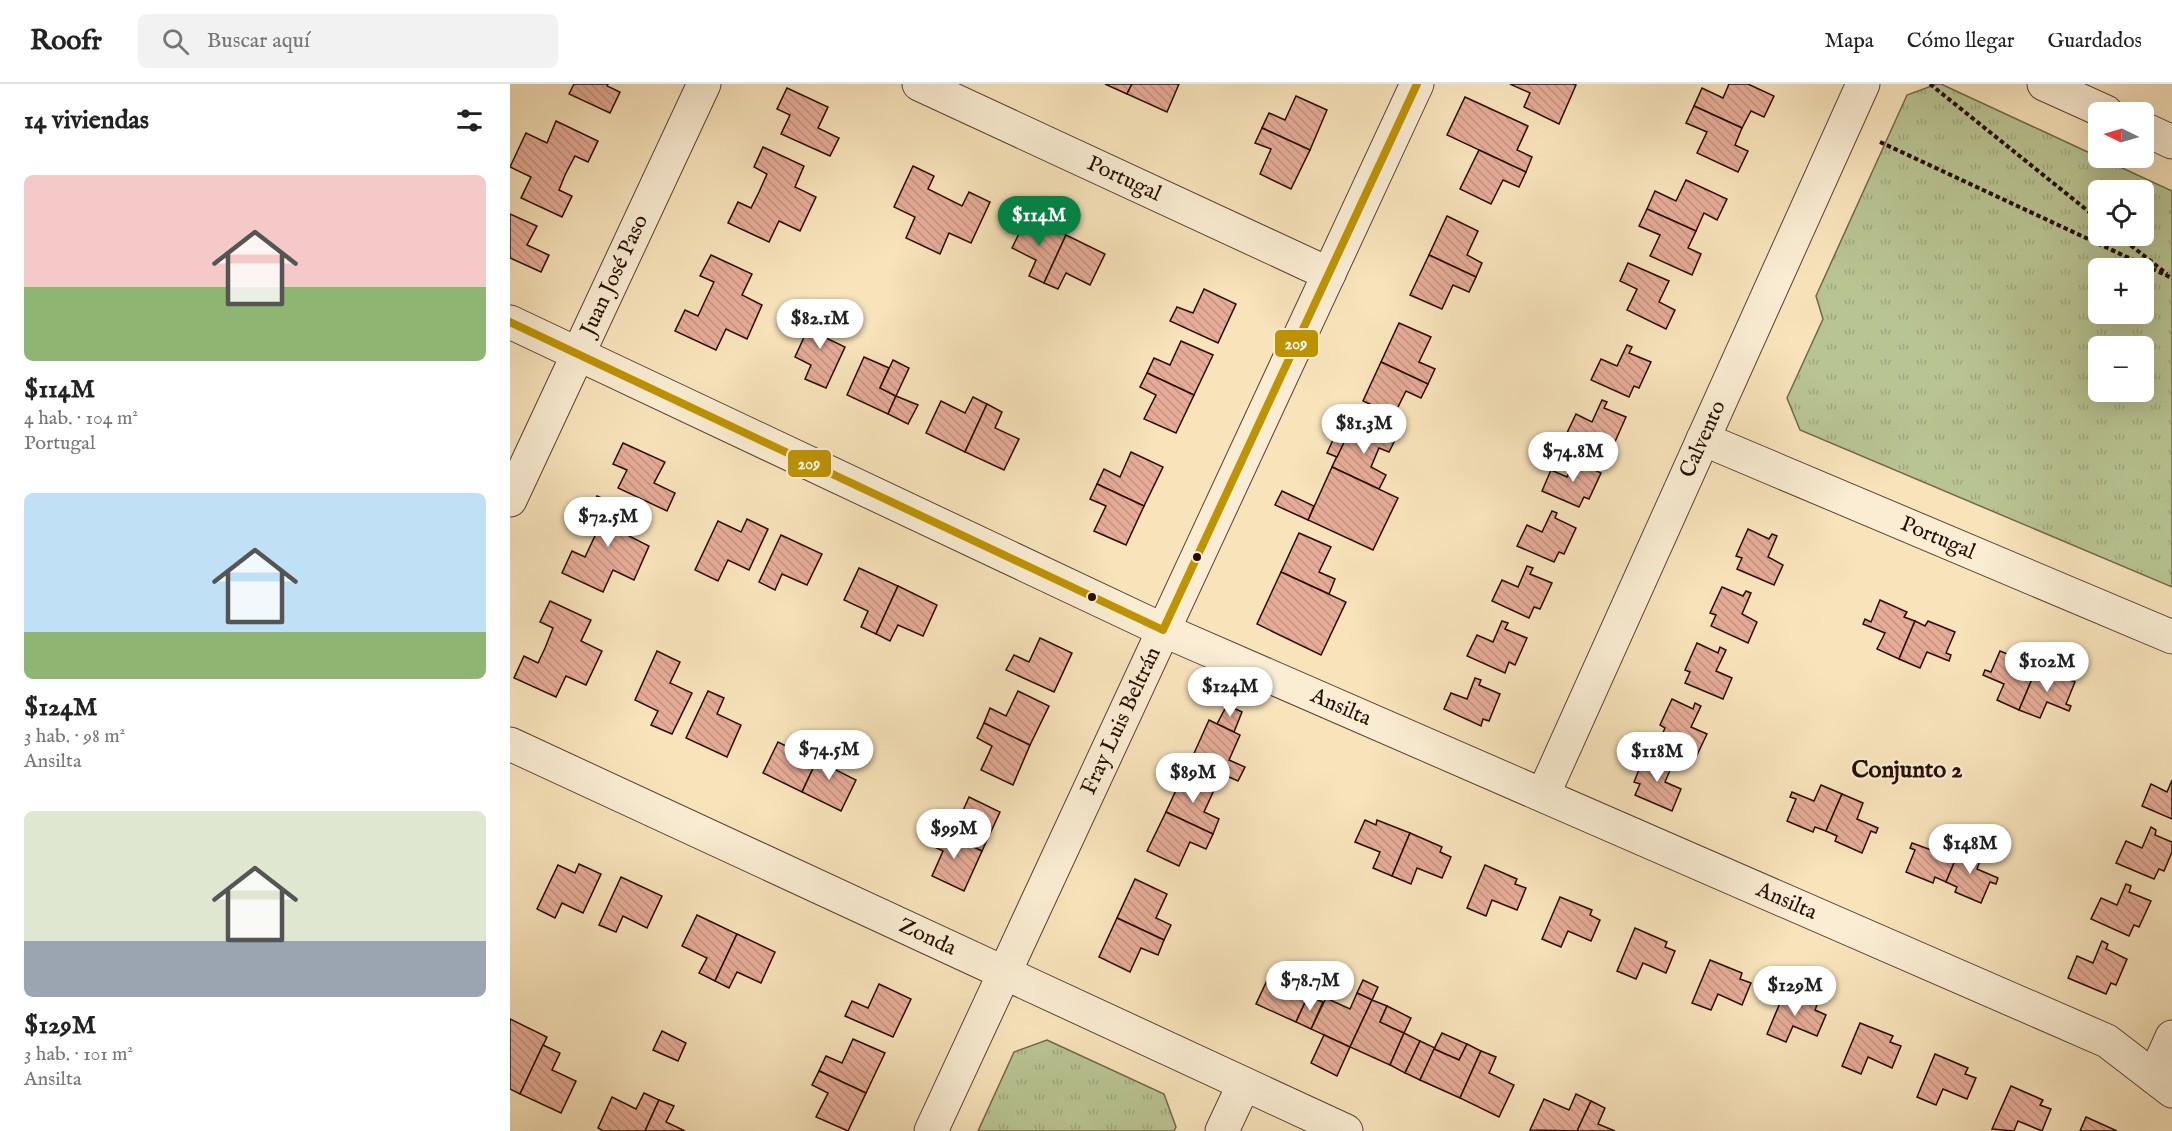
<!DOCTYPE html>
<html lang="es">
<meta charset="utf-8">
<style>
body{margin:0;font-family:"IM FELL English",serif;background:#f2f2f2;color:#222;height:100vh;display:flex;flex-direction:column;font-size:22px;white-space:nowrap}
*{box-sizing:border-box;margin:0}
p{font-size:20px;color:#767676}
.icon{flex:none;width:33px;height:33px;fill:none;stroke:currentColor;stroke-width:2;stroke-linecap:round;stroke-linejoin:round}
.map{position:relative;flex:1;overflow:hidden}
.drawer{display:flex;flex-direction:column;background:#fff;width:510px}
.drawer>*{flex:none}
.needle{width:39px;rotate:275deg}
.controls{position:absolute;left:1578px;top:18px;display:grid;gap:12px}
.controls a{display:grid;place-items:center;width:66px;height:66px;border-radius:9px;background:#fff;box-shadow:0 6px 24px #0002;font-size:30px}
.price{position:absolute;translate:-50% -51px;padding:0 14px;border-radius:21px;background:#fff;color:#222;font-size:20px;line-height:39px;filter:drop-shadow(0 2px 3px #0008)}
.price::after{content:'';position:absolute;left:50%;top:36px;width:18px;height:14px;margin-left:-9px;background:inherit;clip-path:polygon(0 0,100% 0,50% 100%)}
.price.active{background:#0b8043;color:#fff}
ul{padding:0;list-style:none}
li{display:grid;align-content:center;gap:12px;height:318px;padding:0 24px}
li span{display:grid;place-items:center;height:186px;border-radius:9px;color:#555}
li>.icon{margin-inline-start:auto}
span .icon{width:108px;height:108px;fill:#fffc;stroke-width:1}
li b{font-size:26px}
h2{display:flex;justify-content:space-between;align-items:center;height:72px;padding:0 24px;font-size:26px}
header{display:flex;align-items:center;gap:36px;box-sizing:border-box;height:84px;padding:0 30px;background:#fff;border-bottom:2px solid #e0e0e0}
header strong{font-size:28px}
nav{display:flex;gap:33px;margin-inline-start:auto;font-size:21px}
.search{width:420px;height:54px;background:#f2f2f2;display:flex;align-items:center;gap:15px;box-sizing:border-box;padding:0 21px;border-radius:9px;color:#767676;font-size:22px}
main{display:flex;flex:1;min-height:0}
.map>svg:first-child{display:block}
.park{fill:url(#park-tufts);stroke:#70684c;stroke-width:1.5;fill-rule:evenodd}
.building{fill:url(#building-back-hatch);stroke:#280d04;stroke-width:1.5}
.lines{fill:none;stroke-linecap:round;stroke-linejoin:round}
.minor-casing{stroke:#5c4232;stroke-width:35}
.path{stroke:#280d04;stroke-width:4;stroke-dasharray:4.5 3;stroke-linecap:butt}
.minor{stroke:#faedd3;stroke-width:33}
.bus-1-casing{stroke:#faedd3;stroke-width:12}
.bus-1{stroke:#be9401;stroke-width:8}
.bus-dot{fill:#280d04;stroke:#faedd3;stroke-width:2}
.labels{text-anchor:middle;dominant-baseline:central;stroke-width:4.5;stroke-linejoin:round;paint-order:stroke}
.street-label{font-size:22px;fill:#280d04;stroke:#faedd3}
.neighbourhood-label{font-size:24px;font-weight:bold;fill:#280d04;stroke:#faedd3}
.line-badge{stroke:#faedd3;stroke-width:2}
.badge-label{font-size:16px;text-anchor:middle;font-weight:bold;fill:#fff}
</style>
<header>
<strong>Roofr</strong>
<div class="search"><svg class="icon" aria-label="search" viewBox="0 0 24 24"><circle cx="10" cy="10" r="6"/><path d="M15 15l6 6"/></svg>Buscar aquí</div>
<nav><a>Mapa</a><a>Cómo llegar</a><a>Guardados</a></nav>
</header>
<main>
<section class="drawer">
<h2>14 viviendas<svg class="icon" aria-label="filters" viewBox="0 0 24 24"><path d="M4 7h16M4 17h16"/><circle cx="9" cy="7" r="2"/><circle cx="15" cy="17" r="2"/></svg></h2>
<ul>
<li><span style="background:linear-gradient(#f6c9c9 60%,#8fb573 0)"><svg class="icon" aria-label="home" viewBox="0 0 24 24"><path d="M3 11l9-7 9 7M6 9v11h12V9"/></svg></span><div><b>$114M</b><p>4 hab. · 104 m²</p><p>Portugal</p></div></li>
<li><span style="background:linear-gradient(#bfe0f5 75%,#8fb573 0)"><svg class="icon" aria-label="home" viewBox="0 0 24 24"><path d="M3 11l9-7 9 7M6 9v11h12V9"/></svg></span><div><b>$124M</b><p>3 hab. · 98 m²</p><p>Ansilta</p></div></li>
<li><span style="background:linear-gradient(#dfe7d0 70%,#9aa5b1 0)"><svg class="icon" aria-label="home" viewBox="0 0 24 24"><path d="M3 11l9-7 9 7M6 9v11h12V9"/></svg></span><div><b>$129M</b><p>3 hab. · 101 m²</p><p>Ansilta</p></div></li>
</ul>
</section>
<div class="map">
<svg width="1662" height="1047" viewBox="0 0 1662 1047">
<defs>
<pattern id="park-tufts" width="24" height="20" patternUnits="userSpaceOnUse" patternTransform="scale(1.5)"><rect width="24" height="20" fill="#b9c493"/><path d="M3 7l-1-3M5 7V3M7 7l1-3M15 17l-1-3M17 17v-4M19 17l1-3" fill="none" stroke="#9fa77d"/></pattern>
<pattern id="building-back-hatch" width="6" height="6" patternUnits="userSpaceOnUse" patternTransform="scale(1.5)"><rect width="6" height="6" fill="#e6ac98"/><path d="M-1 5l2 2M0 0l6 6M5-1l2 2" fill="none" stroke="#c59381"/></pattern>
</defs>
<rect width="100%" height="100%" fill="#f8e3bb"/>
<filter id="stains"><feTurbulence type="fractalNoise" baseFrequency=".00333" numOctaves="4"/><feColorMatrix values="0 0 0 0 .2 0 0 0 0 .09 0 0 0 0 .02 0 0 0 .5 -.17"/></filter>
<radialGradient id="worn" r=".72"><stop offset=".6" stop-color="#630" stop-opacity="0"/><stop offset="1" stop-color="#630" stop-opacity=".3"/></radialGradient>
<g class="park">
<path d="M1427,0h4l231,107v396l-372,-157 -13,-32 36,-79 -7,-23 91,-201zM1588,106h46v46h-46zM1588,184h46v46h-46zM1588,262h46v46h-46z"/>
<path d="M537,956l117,54 12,33 -2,4h-196l36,-79z"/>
</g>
<g class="building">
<path d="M64,0h34l-1,2 13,6 -10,21 -41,-19z"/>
<path d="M595,0h27l-5,10z"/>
<path d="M622,0h47l-12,28 -40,-18z"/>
<path d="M1000,0h63l3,1 -17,39 -35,-17 6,-14z"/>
<path d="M1219,0h19l26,12 -10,21 -13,-6 -9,17 -48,-22 8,-18 21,10z"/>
<path d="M277,4l41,19 -10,21 21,10 -9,18 -49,-22 9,-19 -13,-6z"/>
<path d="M786,12l31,14 -17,40 -48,-22 7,-15 16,7z"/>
<path d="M955,13l63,29 -11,24 15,7 -6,15 -79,-37z"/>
<path d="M1184,22l48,22 -7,17 13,6 -10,21 -41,-19 10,-21 -21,-9z"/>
<path d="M46,37l42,20 -10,21 -13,-6 -10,19 -6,15 13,6 -10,21 -41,-19 10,-21 -21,-10 16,-34 21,10z"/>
<path d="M752,44l48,22 -19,39 -31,-15 11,-25 -16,-6z"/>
<path d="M253,63l41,19 -9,21 21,10 -16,34 -21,-10 -10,21 -41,-19 10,-21 13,6 8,-16 8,-18 -13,-7z"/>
<path d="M969,66l47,22 -7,15 -16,-7 -12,24 -31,-15z"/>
<path d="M403,82l21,10 -6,13 34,17 7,-14 21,10 -19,41 -22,-10 -9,21 -34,-16 9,-21 -21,-10z"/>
<path d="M1176,96l41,19 -10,21 -13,-7 -8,18 -49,-22 8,-18 21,10z"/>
<path d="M1137,125l49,22 -8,17 13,6 -9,21 -42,-19 10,-21 -21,-9z"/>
<path d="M0,130l27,12 -10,19 22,10 -8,17 -31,-14z"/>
<path d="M937,132l31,15 -11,24 15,8 -6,14 -47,-22z"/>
<path d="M517,133l39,18 -22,48 -15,-7 7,-16 -24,-12z"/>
<path d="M556,151l39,19 -15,31 -24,-12 -8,16 -14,-6z"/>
<path d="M201,171l41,19 -10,21 20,10 -15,34 -21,-10 -10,21 -41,-19 10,-21 13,6 7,-15 9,-19 -14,-6z"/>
<path d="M919,171l47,22 -7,15 -16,-7 -11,24 -32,-14z"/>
<path d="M1118,179l41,18 -10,21 16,8 -9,19 -39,-19 10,-21 -17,-8z"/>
<path d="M694,205l32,15 -18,39 -48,-22 7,-14 16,6z"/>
<path d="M307,225l17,7 -10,21 21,10 -19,41 -21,-9 6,-14 -16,-8z"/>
<path d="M889,239l32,14 -12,25 16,7 -7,15 -47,-22z"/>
<path d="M671,257l32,14 -19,40 -47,-22 7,-15 16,7z"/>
<path d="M1117,261l5,2 -3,6 22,9 -12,26 -5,-2 -5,11 -38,-17 10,-21 16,7z"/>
<path d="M354,273l25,11 -9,20 16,8 -8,18 -41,-19z"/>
<path d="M383,276l16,8 -13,28 -16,-8z"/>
<path d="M871,278l47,22 -7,14 -15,-7 -12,24 -31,-14z"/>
<path d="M637,289l47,22 -18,38 -32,-14 12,-24 -16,-8z"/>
<path d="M386,312l22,9 -10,19 -20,-10z"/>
<path d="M463,313l14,7 -22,48 -39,-19 15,-32 24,12z"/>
<path d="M1092,316l5,2 -3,6 22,9 -12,27 -5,-3 -5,11 -38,-17 10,-21 16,8z"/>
<path d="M477,320l15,8 -7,16 24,11 -15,31 -39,-18z"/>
<path d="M871,342l17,8 -9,18 -10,-4 -8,19 15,8 -7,14 -47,-22 18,-39 24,11z"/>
<path d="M827,347l10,5 -10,21 -10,-4z"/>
<path d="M113,359l42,19 -11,21 21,10 -8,18 -49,-23 9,-18 -14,-6z"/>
<path d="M621,368l32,15 -19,39 -47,-22 7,-15 16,8z"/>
<path d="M1067,371l5,3 -2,5 21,10 -12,26 -5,-2 -5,10 -37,-16 9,-21 16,7z"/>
<path d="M822,383l66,31 -25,52 -65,-30z"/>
<path d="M587,400l47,22 -18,39 -32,-14 12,-25 -16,-7z"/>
<path d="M772,407l32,15 -6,14 -33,-15z"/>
<path d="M87,412l42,19 -10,21 20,10 -15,34 -21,-10 -10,22 -41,-19 10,-22 13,6 16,-34 -13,-6z"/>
<path d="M1042,427l5,2 -2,5 21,10 -12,26 -5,-2 -5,10 -37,-16 10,-21 15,7z"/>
<path d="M237,435l21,10 -19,41 -21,-10 -10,21 -23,-11 23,-49 23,11z"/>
<path d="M1238,445l21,10 3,-5 5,2 -9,21 15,8 -9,20 -37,-16 5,-11 -6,-2z"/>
<path d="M789,449l32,14 -12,25 16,7 -6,15 -48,-22z"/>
<path d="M271,451l41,19 -15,31 -25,-11 -7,16 -16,-8z"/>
<path d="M1017,482l6,2 -3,6 22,9 -12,26 -6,-2 -5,11 -37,-17 10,-21 16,7z"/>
<path d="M349,484l39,18 -22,48 -15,-7 7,-16 -24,-11z"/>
<path d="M771,488l65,30 -25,53 -64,-31z"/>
<path d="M388,502l39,19 -14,31 -25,-11 -8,16 -14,-7z"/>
<path d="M1212,503l21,9 3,-5 5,2 -9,21 15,8 -9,21 -37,-17 5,-11 -6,-2z"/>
<path d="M1370,516l27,12 -3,5 11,4 -16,38 -22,-10 8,-16 -22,-9 2,-5 6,3z"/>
<path d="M40,517l41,19 -10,21 21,10 -16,34 -20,-9 -10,21 -42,-19 10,-22 14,7 7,-15 8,-20 -13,-6z"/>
<path d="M992,537l6,2 -3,6 22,9 -12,27 -6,-3 -4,11 -38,-17 10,-21 16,7z"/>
<path d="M1405,537l10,5 3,-5 27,11 -9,21 5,2 -2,6 -22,-9 -7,16 -21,-9z"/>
<path d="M530,554l32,15 -18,39 -48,-22 8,-15 15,7z"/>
<path d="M1187,559l21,10 2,-6 6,3 -10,21 16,7 -9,21 -38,-16 5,-11 -5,-2z"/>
<path d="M147,567l23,11 -10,21 22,10 -20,41 -21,-9 7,-14 -23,-11z"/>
<path d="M1490,567l27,11 -3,5 11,5 -16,38 -22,-10 7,-16 -21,-9 2,-5 6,2z"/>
<path d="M1538,587l27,11 -9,22 5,2 -2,5 -22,-9 -7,16 -21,-8 16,-38 10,4z"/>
<path d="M965,594l6,2 -2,5 21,9 -11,27 -6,-2 -2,7 -37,-17 7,-16 16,6z"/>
<path d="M198,607l16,7 -7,16 24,11 -14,32 -41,-19z"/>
<path d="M508,607l31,15 -19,39 -46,-22 6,-15 16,8z"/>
<path d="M1162,615l21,10 2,-6 6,3 -10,21 16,7 -10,21 -37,-16 5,-11 -5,-3z"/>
<path d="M717,621l15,7 -8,20 -17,-8z"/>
<path d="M699,636l31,15 -11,25 16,7 -7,14 -47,-21z"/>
<path d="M474,639l46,22 -17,40 -32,-15 11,-24 -15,-8z"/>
<path d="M300,654l14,7 -22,47 -39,-19 15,-31 24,12z"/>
<path d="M314,661l15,7 -7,16 24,12 -15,31 -39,-19z"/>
<path d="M1135,671l22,9 2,-5 5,2 -9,21 16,7 -9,22 -37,-16 5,-11 -6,-2z"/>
<path d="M674,689l31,15 -11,24 15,7 -6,15 -47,-22z"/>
<path d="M1662,696v39l-30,-13 9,-22 16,8z"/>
<path d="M1311,701l21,9 -16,37 -11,-4 -2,5 -26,-11 9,-22 -6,-2 2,-5 22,9z"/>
<path d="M1332,710l21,9 -6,16 21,9 -2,5 -5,-2 -9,22 -27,-12 2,-5 -11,-5z"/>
<path d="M459,713l31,15 -18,39 -47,-22 6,-15 17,8z"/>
<path d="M656,728l47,22 -7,15 -16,-7 -11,24 -32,-15z"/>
<path d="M855,736l11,5 1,-5 33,13 -18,43 -19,-8 7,-16 -25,-10z"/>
<path d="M1641,743l5,3 -1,5 17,7v10l-8,19 -5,-2 -5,10 -38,-16 10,-22 16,7z"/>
<path d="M425,745l47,22 -18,40 -32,-15 11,-25 -15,-7z"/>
<path d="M900,749l32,14 -2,5 11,5 -9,21 -25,-10 -6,16 -19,-8z"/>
<path d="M1431,751l21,9 -16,38 -11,-5 -2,6 -27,-11 9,-22 -5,-2 2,-5 22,8z"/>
<path d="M1452,760l21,9 -6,16 21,9 -2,6 -6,-2 -9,21 -26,-11 2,-5 -11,-5z"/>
<path d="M69,780l22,10 -18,39 -21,-10 -7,15 -18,-9 21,-44 17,8z"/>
<path d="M975,781l32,14 -2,5 11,4 -9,22 -25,-10 -6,16 -19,-8z"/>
<path d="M111,793l41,19 -15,32 -24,-12 -7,16 -17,-7z"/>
<path d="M625,795l32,15 -11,24 15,7 -7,15 -47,-22z"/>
<path d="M1616,800l5,2 -2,6 22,9 -12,26 -5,-2 -5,11 -38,-17 10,-21 16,7z"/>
<path d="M1050,813l32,13 -2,5 10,5 -9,21 -23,-10 -7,16 -19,-8z"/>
<path d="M187,831l40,19 -22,47 -16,-8 8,-15 -25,-12z"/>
<path d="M607,834l47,22 -6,15 -17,-7 -11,24 -31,-15z"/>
<path d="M1125,844l32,14 -2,5 10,4 -9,22 -23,-10 -7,16 -19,-8z"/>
<path d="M227,850l38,18 -14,31 -24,-11 -8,16 -14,-7z"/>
<path d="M1592,857l6,3 -2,5 21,10 -11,26 -5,-2 -5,11 -38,-16 9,-22 16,7z"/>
<path d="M1200,876l32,13 -2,6 11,4 -9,22 -24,-11 -7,16 -19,-7z"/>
<path d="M793,883l15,7 -22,48 -40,-18 15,-32 25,11z"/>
<path d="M853,896l15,7 -6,13 -15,-7z"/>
<path d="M369,900l32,15 -18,38 -48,-21 7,-15 16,7z"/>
<path d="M1275,907l32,14 -2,5 11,5 -9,21 -24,-10 -7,16 -19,-8z"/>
<path d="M847,909l15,7 -22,47 -39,-18 15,-31 24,11z"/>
<path d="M798,912l15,6 -12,27 -15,-7z"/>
<path d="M862,916l15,6 -7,16 24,11 -14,32 -40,-18z"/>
<path d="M877,922l24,12 -7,15 -24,-11z"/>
<path d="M0,935l37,18 -27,57 -10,-5z"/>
<path d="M1350,939l33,13 -3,6 11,4 -9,22 -24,-11 -7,17 -19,-8z"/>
<path d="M152,947l24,12 -8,18 -25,-11z"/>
<path d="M894,949l16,8 -15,32 -15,-8z"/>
<path d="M932,949l25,11 -8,16 -25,-11z"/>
<path d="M814,951l26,12 -13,29 -26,-13z"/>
<path d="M343,955l32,14 -19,40 -47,-22 7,-15 16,7z"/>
<path d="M910,957l15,7 -15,32 -15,-7z"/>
<path d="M957,960l14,7 -21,47 -40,-18 14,-31 25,11z"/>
<path d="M33,961l17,8 -8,17 24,11 -15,32 -41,-19z"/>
<path d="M971,967l15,6 -7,16 25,12 -15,32 -39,-19z"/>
<path d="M1425,970l33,14 -3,6 11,4 -9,21 -24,-10 -7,16 -19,-8z"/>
<path d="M309,987l47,22 -18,38 -32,-14 12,-24 -16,-8z"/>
<path d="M1501,1002l32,14 -3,5 11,4 -9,22 -24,-10 -4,10 -22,-2z"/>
<path d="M134,1009l15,7 -14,31h-42l-5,-3 14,-31 24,12z"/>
<path d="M1066,1010l15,7 -14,30 -47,-1 14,-31 25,11z"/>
<path d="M149,1016l15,6 -8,16 19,9h-40z"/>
<path d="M1081,1017l14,7 -7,16 17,7h-38z"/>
<path d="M1576,1033l31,14h-37z"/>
</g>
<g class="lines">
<defs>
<g id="minor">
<path id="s1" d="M409,0l410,190"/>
<path d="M1534,0l62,28"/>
<path d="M1634,45l28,13"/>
<path id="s2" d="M0,238l653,308 944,411 65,50"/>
<path id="s3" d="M1193,355l469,198"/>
<path id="s4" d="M0,416l194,-416"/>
<path id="s5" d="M0,660l836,387"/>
<path id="s6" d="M1033,711l320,-711"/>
<path d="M1644,993l18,-40"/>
<path id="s7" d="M421,1047l486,-1047"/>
<path d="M712,1047l22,-47"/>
</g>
</defs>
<use href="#minor" class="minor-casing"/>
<g class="path">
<path d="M1420,0l168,135"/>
<path d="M1370,58l292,136"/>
<path d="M1609,152l48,38"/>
</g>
<use href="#minor" class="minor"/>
<defs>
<path id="bus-1" d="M0,238l653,308 254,-546"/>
</defs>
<use href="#bus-1" class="bus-1-casing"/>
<use href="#bus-1" class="bus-1"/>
</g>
<g class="bus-dot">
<circle cx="687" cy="473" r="5"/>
<circle cx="582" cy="513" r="5"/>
</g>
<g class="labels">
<g class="street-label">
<text stroke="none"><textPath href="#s1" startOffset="226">Portugal</textPath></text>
<text stroke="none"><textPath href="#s4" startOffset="248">Juan José Paso</textPath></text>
<text stroke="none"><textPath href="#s6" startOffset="390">Calvento</textPath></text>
<text stroke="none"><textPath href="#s3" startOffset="255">Portugal</textPath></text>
<text stroke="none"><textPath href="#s2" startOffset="916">Ansilta</textPath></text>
<text stroke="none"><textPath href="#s7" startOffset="452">Fray Luis Beltrán</textPath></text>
<text stroke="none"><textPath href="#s2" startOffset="1402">Ansilta</textPath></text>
<text stroke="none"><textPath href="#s5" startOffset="460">Zonda</textPath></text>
</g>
<g class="neighbourhood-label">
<text x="1397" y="686">Conjunto 2</text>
</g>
</g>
<g class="line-badge">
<rect x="764" y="245" width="45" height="29" rx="6" fill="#be9401"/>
<rect x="277" y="365" width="45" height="29" rx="6" fill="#be9401"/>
</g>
<g class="badge-label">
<text x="786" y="265">209</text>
<text x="299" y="385">209</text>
</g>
<rect width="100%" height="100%" filter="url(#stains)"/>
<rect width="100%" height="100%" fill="url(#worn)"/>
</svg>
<div class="controls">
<a><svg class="needle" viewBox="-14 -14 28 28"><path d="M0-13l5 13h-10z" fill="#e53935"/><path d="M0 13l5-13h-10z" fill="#767676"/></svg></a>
<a><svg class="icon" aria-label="locate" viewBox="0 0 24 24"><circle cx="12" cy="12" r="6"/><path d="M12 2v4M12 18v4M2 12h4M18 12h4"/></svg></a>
<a>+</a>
<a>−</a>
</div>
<b class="price active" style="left:529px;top:163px">$114M</b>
<b class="price" style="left:310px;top:266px">$82.1M</b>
<b class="price" style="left:854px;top:371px">$81.3M</b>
<b class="price" style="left:1063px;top:399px">$74.8M</b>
<b class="price" style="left:98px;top:464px">$72.5M</b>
<b class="price" style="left:1537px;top:609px">$102M</b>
<b class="price" style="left:720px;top:634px">$124M</b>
<b class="price" style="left:319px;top:697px">$74.5M</b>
<b class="price" style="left:1147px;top:699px">$118M</b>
<b class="price" style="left:683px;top:720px">$89M</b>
<b class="price" style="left:444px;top:776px">$99M</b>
<b class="price" style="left:1460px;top:791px">$148M</b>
<b class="price" style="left:800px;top:928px">$78.7M</b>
<b class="price" style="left:1285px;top:933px">$129M</b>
</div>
</main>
